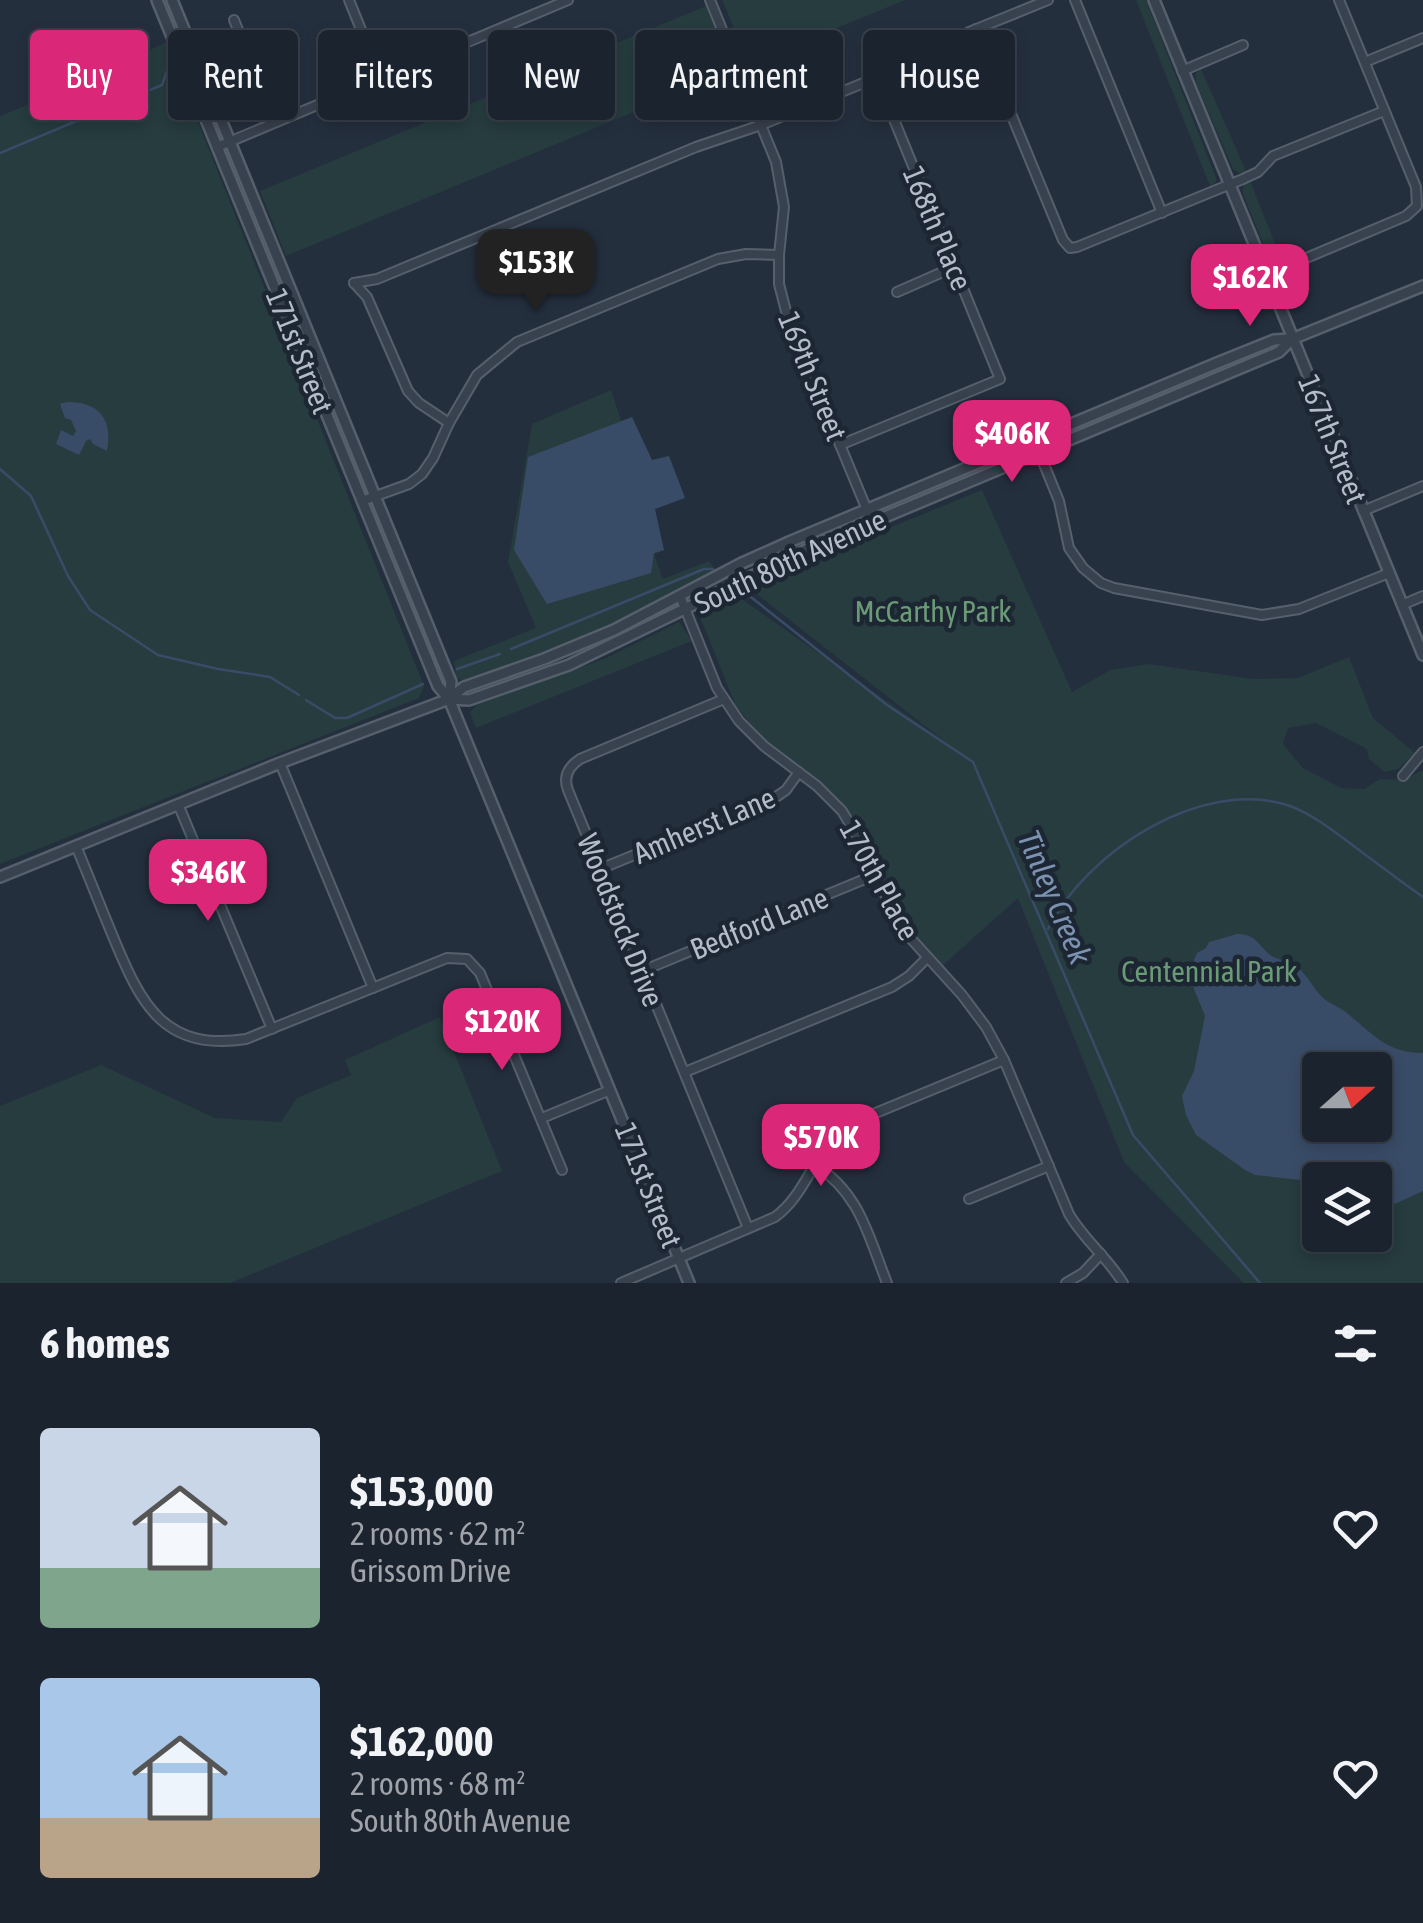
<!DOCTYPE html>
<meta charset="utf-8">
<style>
body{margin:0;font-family:"Asap Condensed",sans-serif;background:#242b36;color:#f1f3f6;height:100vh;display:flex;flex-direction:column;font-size:38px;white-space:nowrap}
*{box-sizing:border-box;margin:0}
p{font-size:32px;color:#a0a4aa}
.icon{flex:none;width:55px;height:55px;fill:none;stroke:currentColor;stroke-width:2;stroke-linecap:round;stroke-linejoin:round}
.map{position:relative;height:1283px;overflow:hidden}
.panel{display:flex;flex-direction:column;background:#1b232e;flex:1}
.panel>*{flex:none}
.guide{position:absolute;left:30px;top:30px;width:1365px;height:90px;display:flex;gap:20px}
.needle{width:65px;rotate:69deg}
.tools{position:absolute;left:1302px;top:1052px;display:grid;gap:20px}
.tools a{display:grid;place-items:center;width:90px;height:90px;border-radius:10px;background:#1b232e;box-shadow:0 5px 15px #0003,0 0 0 2px #39404a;font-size:50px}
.price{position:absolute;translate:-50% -85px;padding:0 22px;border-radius:20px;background:#db2777;color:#fff;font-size:32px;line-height:65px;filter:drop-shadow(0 2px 5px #0008)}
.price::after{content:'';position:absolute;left:50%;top:60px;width:30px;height:22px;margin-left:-15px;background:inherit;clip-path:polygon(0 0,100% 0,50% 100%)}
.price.on{background:#222;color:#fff}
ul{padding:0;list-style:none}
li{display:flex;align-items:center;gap:30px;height:250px;padding:0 40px}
li span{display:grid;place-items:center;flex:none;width:280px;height:200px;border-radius:10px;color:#555}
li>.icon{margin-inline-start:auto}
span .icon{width:120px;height:120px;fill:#fffc;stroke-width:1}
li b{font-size:42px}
h2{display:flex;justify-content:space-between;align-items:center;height:120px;padding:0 40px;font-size:42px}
.chip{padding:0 35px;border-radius:10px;background:#1b232e;box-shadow:0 5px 15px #0003,0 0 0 2px #39404a;font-size:35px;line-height:90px}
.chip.on{background:#db2777;color:#fff}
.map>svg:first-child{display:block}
.green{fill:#263c3f;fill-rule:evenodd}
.water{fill:#394c67;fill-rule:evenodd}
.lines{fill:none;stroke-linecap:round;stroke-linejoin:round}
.stream{stroke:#394c67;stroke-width:2.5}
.minor-casing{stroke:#565f6c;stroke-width:12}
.tertiary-casing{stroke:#565f6c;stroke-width:14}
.minor{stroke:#38414e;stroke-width:8}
.tertiary{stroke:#38414e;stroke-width:9}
.labels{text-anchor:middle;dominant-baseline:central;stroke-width:9;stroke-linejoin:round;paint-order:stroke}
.street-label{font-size:30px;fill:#b4bcc9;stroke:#1d2633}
.park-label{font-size:30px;fill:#6b9a76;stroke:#1d2633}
.water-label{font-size:32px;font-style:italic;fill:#7c92b1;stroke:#1d2633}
</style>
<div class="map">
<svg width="1423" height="1283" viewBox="0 0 1423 1283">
<rect width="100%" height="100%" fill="#242f3e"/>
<g class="green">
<path d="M722,0h183l-156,64z"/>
<path d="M1136,0h10l70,178v4l-6,4z"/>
<path d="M706,6l27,65 -447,185 -26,-65z"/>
<path d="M166,42l258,644 -5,12 -419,166v-748l69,-28z"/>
<path d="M1201,69l45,102 -7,2 -6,-4 -37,-86v-10z"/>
<path d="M1250,181l32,80 -6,2 -6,-2 -28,-70 2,-7z"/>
<path d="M611,390l53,160 -10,4 9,25 46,-18 8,11 -72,39 -76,35 -94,34 -11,1 -8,-3 -2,-17 82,-33 -28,-66 24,-138z"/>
<path d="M982,490l90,202 38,-22 39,-6 104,15 45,-1 51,-21 24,61 42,35 -17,16 -13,3 -16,-13 -2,-10 -51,-26 -28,5 -5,16 20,24 38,20 23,1 16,-10 24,1 19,-10v513h-179l-120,-121 -106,-264 -76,68 -29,-32 -15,-25 -30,-68 -23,-35 -42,-39 -36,-24 -31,-37 -36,-89 36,-22 212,149 -199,-156 47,-22zM1320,1070h55v55h-55zM1320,1180h55v55h-55z"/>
<path d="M679,622l13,19 -216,87 -6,-16 7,-7 129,-47z"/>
<path d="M440,1017l62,154 -272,112h-230v-177l101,-41 114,53 66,4 16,-24 54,-23 -6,-15z"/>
</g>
<g class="water">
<path d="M67,402c33,0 46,18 40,49l-14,-7 -3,-5 -4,2 -7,14 -23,-11 5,-14 12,6 3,-5 -5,-11 -6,-2 -5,-14z"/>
<path d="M632,417l20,43 17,-4 16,42 -30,11 9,41 -10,3 -3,20 -104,31 -33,-54 14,-93z"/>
<path d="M1237,934c18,0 20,9 32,20 8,7 19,5 28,13 10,7 16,21 25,30 7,7 19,10 26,17 26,21 39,39 75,39v138l-48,22v-33l-65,1 -55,-6 -10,-5 -49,-35 -10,-20 -4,-19 12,-25 11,-55 -11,-27 -3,-22 6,-14 9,-5 3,-6zM1375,1070v55h-55v-55z"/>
</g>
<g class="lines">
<g class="stream">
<path d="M0,153l162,-68 7,-20"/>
<path d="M0,469l31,27 37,80 22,34 68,45 60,14 52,8 29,18"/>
<path d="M742,590l145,115 86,57 160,373 127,148"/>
<path d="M511,649l193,-80h9"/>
<path d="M457,669l43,-15"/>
<path d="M306,700l29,18h12l76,-34"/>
<path d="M1048,929c38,-77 154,-153 242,-123 24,9 45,26 65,41 23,17 45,34 68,50"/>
</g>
<defs>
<g id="minor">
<path d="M349,0l32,79"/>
<path d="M710,0l66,162 8,45 -5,48v29l9,35 84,203"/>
<path d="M1075,0l87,213"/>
<path d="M234,20l42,102"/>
<path d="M976,29l87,211 7,8 7,-1 166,-68 15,-7 15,-16 111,-45"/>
<path d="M1365,62l58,-24"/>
<path d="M1182,71l61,-26"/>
<path d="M217,147l351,-147"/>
<path d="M1266,275l140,-59 11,-10 -1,-19 -77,-187"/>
<path d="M354,283l23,-4 319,-132 65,-22 173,-71 35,-22 79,-32"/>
<path d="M354,283l13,14 41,94 11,12 30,20"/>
<path d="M897,292l57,-25"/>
<path d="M1034,440l25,61 10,47 14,20 18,15 13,5 148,27 37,-6 90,-36"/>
<path d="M840,445l160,-66 -123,-301"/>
<path d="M362,501l47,-17 13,-10 11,-16 16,-35 28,-48 40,-33 201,-83 28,-5 33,1"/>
<path d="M1363,511l60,-25"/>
<path d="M680,596l37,92 22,33 25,25 53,40 25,25 24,40 26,59 12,21 58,64 24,32 18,33 65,154c15,26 39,44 54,69"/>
<path d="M1402,605l21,-9"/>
<path d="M724,699l-144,60c-12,8 -17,18 -12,31l180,438"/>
<path d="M280,763l93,225"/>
<path d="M1403,776l20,-24"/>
<path d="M178,804l94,225"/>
<path d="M76,846c13,31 25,62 38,93 27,65 50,113 132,100l201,-81 20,1 13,14 82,197"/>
<path d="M600,869l176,-72 10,-7 13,-18"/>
<path d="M642,971l235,-97"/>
<path d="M685,1072l207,-85 17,-11 18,-18"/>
<path d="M542,1118l68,-28"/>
<path d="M814,1164c46,29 54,71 73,119"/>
<path d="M969,1199l80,-33"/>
<path d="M621,1283l154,-66c33,-24 40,-70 74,-93l155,-64"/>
<path d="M1066,1283l17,-10 18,-19"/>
</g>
<g id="tertiary">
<path d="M157,0l281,686 11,13 240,584"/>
<path d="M172,0l279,682 -2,17"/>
<path d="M1154,0l269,655"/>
<path d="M449,699l20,1 100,-35 237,-115 473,-198 13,-13"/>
<path d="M0,877l280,-114 169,-64 15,-12 80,-28 70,-29 128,-67 47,-21 428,-179 57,-23 18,-1 131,-53"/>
</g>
</defs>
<use href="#minor" class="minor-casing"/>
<use href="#tertiary" class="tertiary-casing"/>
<use href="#minor" class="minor"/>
<use href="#tertiary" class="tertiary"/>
</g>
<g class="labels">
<g class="street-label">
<text transform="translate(938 228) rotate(67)">168th Place</text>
<text transform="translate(300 351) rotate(68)">171st Street</text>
<text transform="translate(813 376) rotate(68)">169th Street</text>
<text transform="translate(1333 439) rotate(68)">167th Street</text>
<text transform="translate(790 561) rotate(-25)">South 80th Avenue</text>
<text transform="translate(704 825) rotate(-23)">Amherst Lane</text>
<text transform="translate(880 880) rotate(61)">170th Place</text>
<text transform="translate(621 920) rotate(68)">Woodstock Drive</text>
<text transform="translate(759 923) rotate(-22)">Bedford Lane</text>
<text transform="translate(649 1185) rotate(68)">171st Street</text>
</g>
<g class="park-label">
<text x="933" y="611">McCarthy Park</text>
<text x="1209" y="971">Centennial Park</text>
</g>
<g class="water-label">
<text transform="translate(1055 897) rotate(67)">Tinley Creek</text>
</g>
</g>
</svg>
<div class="tools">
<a><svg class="needle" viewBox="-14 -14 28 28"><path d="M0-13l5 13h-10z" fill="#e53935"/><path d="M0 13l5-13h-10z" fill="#a0a4aa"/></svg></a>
<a><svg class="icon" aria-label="layers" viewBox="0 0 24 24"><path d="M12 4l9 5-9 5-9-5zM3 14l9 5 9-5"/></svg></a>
</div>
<b class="price on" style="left:536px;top:314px">$153K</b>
<b class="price" style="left:1250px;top:329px">$162K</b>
<b class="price" style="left:1012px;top:485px">$406K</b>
<b class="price" style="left:208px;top:924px">$346K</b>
<b class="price" style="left:502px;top:1073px">$120K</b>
<b class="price" style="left:821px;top:1189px">$570K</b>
<div class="guide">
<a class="chip on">Buy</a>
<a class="chip">Rent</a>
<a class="chip">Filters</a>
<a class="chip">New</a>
<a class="chip">Apartment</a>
<a class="chip">House</a>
</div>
</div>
<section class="panel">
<h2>6 homes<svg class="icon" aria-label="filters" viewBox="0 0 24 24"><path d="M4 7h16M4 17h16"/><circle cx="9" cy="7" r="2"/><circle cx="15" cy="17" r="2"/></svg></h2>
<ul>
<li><span style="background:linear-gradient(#c9d6e8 70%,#7fa58c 0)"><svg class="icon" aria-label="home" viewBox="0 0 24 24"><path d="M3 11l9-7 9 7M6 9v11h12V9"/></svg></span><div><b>$153,000</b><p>2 rooms · 62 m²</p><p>Grissom Drive</p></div><svg class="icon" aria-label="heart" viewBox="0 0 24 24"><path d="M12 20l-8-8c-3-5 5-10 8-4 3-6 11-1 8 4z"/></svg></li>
<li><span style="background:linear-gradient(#a9c7e8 70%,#b9a48a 0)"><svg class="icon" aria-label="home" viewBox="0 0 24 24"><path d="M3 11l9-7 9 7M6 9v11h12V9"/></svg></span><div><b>$162,000</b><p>2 rooms · 68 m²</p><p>South 80th Avenue</p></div><svg class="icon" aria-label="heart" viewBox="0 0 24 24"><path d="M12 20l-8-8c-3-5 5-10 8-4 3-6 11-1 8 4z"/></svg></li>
</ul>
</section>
